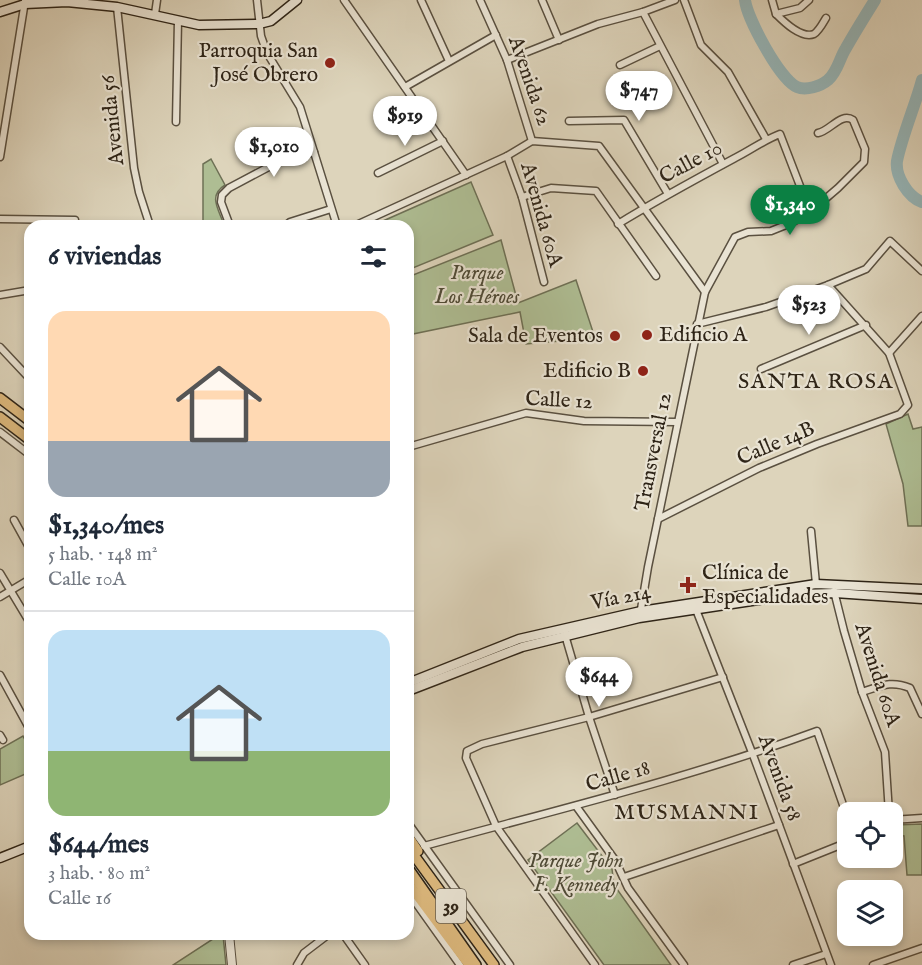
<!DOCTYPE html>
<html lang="es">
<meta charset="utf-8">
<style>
body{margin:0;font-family:"IM FELL English",serif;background:#f2f2f3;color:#1f2937;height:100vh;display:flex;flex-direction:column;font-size:22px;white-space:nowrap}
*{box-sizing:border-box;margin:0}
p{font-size:20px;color:#747a83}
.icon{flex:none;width:33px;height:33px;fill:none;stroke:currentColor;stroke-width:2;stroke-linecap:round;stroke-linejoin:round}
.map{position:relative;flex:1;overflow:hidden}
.side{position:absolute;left:24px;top:220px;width:390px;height:720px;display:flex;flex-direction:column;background:#fff;border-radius:18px;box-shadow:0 3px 9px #0003}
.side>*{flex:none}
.controls{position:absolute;left:837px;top:802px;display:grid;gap:12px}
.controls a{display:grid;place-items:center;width:66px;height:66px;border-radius:12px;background:#fff;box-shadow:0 3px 9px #0003;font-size:30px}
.price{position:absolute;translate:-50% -51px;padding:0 14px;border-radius:21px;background:#fff;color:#222;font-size:20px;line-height:39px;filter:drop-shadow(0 2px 3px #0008)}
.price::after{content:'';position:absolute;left:50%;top:36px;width:18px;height:14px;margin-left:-9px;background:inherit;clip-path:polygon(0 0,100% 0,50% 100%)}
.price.active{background:#0b8043;color:#fff}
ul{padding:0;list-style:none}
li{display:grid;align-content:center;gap:12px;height:318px;padding:0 24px}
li+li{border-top:2px solid #e0e1e3}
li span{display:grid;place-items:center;height:186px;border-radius:18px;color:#555}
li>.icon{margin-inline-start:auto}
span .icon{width:108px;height:108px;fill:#fffc;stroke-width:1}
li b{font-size:26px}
h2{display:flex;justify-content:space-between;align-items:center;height:72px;padding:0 24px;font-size:26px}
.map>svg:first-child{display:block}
.green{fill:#aebd93;stroke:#6e7055;stroke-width:1.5}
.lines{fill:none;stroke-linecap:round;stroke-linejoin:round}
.river{stroke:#96b6b9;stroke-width:12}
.minor-casing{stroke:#5a5040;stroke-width:9}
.tertiary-casing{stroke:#5a5040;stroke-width:10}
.secondary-casing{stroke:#2e2417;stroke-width:11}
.trunk-casing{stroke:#2e2417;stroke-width:12}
.minor{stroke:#e9e3d3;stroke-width:6}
.tertiary{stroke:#e9e3d3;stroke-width:8}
.secondary{stroke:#e9e3d3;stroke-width:8}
.trunk{stroke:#deba7e;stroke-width:9}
.poi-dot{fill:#8f2418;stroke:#e9e3d3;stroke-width:2}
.labels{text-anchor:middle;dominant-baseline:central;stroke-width:4.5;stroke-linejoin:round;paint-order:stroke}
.shield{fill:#e9e3d3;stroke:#665d4f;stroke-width:1.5}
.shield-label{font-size:20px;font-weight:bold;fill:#2e2417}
.poi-label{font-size:21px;fill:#2e2417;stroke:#e9e3d3;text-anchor:end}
.street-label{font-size:21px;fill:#2e2417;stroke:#e9e3d3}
.park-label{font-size:21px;font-style:italic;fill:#4e4a36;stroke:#e9e3d3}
.neighbourhood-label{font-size:22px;letter-spacing:1.5px;fill:#2e2417;stroke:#e9e3d3}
</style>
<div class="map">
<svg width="922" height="965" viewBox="0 0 922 965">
<rect width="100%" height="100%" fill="#ddd4bb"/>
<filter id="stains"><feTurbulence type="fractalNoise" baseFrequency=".00333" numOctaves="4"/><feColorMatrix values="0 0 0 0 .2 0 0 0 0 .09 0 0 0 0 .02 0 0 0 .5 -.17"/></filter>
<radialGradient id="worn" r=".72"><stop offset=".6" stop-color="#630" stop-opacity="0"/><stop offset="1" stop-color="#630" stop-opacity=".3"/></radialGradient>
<g class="green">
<path d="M211,159l14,26c-16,10 -8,22 -2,37l-12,4h-8v-62z"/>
<path d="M471,182l22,53 -85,35v-44h-23l-2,-5z"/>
<path d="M501,240l17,63 58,-23 19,58 -69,6 -6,-32 -112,23v-58z"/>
<path d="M908,414l5,15 9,-2v99h-14l-5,-42 -17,-60z"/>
<path d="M23,736l7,14v22l-30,13v-36z"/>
<path d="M577,823l35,46 2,16 57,80h-67l-76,-105z"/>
<path d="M922,824v51h-15l-3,-39 -9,-1v-10z"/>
<path d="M219,935h4l3,30h-53z"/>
</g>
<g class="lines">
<g class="river">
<path d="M745,0c2,18 35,80 52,87 9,4 24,-1 31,-7 10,-9 11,-21 18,-32 9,-16 19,-32 29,-48"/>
<path d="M922,80c-7,26 -20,56 -25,81 -2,15 11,36 25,41"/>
</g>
<defs>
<g id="minor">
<path d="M257,0l4,36 6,17 33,54 37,119"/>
<path d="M344,0l122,175"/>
<path d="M421,0l28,61"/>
<path d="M480,0l27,60 25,81"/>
<path d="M542,0l17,40"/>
<path d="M684,0l17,45 27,27 38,67"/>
<path d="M772,0l4,14 24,-6 9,-8"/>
<path d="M117,7l17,161 5,24 11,34"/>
<path d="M643,12l80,152"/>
<path d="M155,14l2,-14"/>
<path d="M776,14c8,8 25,25 38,20 5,-3 9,-11 12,-16"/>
<path d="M507,60l91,-36 45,-12 32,-12"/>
<path d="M620,65l40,-19"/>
<path d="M405,87l91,-52"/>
<path d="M569,121l55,-1 44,74"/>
<path d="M176,122l2,-102"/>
<path d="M507,156l15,41 22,85"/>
<path d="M0,157l25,-156"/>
<path d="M378,173l65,-32"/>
<path d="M522,197l29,-9 45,3 60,85"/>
<path d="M0,219l75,1"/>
<path d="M618,224c39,-24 78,-45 117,-66 16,-8 29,-18 45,-24l30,78"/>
<path d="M230,226l-9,-24 1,-7 7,-7 49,-26 36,-10"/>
<path d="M285,226l5,-4 41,-13"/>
<path d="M354,226l153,-70 25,-15 67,5 106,146"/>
<path d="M0,295l30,-5"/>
<path d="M697,324l69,-17 62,-22 38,-16 24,-28 32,30"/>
<path d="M0,347l30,32"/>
<path d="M889,353l33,-37"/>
<path d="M761,369l105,-44"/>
<path d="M0,432l30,23"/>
<path d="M408,447l118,-34 58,8 93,1"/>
<path d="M658,519l101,-51 58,-24 83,-30 8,-9 -19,-52 -61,-68"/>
<path d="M14,520l16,29"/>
<path d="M811,531l5,53"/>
<path d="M0,573l30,50"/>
<path d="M834,591l10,40 18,61 23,60 4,61"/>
<path d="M0,597l30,-18"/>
<path d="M695,607l58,148 78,210"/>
<path d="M640,615l8,-48 57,-275 30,-55 13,-5 23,-1 20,-8 19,-11 28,-24 26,-26 1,-13 -12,-29c-12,-8 -23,11 -35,13"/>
<path d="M565,635l24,82 26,78"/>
<path d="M0,675l28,51"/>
<path d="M862,692c19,-6 29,-12 48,-4l12,26"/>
<path d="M0,735l3,5"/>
<path d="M576,806l39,54 13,28 56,77"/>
<path d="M892,820l30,-2"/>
<path d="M408,823l102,142"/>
<path d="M424,846c132,-36 265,-68 393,-115l31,88"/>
<path d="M793,864l55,-22"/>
<path d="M624,877l155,-52"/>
<path d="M408,892l52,73"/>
<path d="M343,934l22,31"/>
<path d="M297,965l7,-12 25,-19"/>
<path d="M595,965l-99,-139 -30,-68 1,-7 15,-7 107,-27 134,-40"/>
<path d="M793,965l33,-11"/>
<path d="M873,965l49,-17"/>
</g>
<path id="tertiary" d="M229,934l3,31"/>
<g id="secondary">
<path d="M0,12l25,-8 42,-2 50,5 82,18 60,-1 12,-3 26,-21"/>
<path d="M408,683l111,-44 122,-28 175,-27 106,5"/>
<path d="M408,691l114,-44 117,-29 159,-24 37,-1 87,6"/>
<path d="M0,858l30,-12"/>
</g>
<g id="trunk">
<path d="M0,398l30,23"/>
<path d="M0,417l30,23"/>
<path d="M408,836l10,15"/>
<path d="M408,847l86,118"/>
<path d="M408,868l68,97"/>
<path d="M408,883l61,82"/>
</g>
</defs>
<use href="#minor" class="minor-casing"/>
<use href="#tertiary" class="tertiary-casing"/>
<use href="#secondary" class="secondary-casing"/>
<use href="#trunk" class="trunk-casing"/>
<use href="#minor" class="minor"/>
<use href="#tertiary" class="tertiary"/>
<use href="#secondary" class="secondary"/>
<use href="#trunk" class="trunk"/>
</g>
<g class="poi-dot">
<circle cx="330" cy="63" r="6"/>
<circle cx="647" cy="335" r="6"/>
<circle cx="615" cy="336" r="6"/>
<circle cx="643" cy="371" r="6"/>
<path d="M685 576h6v6h6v6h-6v6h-6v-6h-6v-6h6z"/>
</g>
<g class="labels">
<rect class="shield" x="436" y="889" width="30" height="34" rx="4.5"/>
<g class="shield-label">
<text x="451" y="906">39</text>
</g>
<g class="poi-label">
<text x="318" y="51">Parroquia San<tspan x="318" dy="24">José Obrero</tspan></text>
<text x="659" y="335" text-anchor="start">Edificio A</text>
<text x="603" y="336">Sala de Eventos</text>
<text x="631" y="371">Edificio B</text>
<text x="702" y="573" text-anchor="start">Clínica de<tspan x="702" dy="24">Especialidades</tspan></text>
</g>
<g class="street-label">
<text transform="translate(529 81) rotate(71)">Avenida 62</text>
<text transform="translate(113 120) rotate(-96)">Avenida 56</text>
<text transform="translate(691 163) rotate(-28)">Calle 10</text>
<text transform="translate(541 215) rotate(74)">Avenida 60A</text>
<text transform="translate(559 401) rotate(3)">Calle 12</text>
<text transform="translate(776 444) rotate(-23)">Calle 14B</text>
<text transform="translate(654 452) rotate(-79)">Transversal 12</text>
<text transform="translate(621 598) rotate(-11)">Vía 214</text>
<text transform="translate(877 675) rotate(72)">Avenida 60A</text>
<text transform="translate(618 777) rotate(-16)">Calle 18</text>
<text transform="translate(779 778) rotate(70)">Avenida 58</text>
</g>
<g class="park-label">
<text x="477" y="273">Parque<tspan x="477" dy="24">Los Héroes</tspan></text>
<text x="576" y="861">Parque John<tspan x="576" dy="24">F. Kennedy</tspan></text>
</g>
<g class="neighbourhood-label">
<text x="816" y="382">SANTA ROSA</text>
<text x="687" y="813">MUSMANNI</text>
</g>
</g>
<rect width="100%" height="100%" filter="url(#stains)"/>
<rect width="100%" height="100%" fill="url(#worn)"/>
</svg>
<div class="controls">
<a><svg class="icon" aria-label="locate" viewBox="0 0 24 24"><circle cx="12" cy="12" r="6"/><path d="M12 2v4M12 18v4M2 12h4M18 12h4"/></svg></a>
<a><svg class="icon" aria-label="layers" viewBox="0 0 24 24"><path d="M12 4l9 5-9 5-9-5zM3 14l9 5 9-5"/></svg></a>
</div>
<b class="price" style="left:639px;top:122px">$747</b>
<b class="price" style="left:405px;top:147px">$919</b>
<b class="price" style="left:274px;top:178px">$1,010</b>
<b class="price active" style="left:790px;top:236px">$1,340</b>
<b class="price" style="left:809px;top:336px">$523</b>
<b class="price" style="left:599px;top:708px">$644</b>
<section class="side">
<h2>6 viviendas<svg class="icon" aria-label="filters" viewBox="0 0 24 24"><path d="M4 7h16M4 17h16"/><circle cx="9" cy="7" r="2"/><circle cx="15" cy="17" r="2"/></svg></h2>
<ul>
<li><span style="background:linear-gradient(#ffd9b3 70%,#9aa5b1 0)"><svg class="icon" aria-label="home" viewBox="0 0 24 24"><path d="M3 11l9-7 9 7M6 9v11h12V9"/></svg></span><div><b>$1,340/mes</b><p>5 hab. · 148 m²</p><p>Calle 10A</p></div></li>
<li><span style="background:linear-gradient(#bfe0f5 65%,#8fb573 0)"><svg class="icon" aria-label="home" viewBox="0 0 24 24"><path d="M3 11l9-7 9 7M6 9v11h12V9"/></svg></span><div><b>$644/mes</b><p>3 hab. · 80 m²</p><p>Calle 16</p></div></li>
</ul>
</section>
</div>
